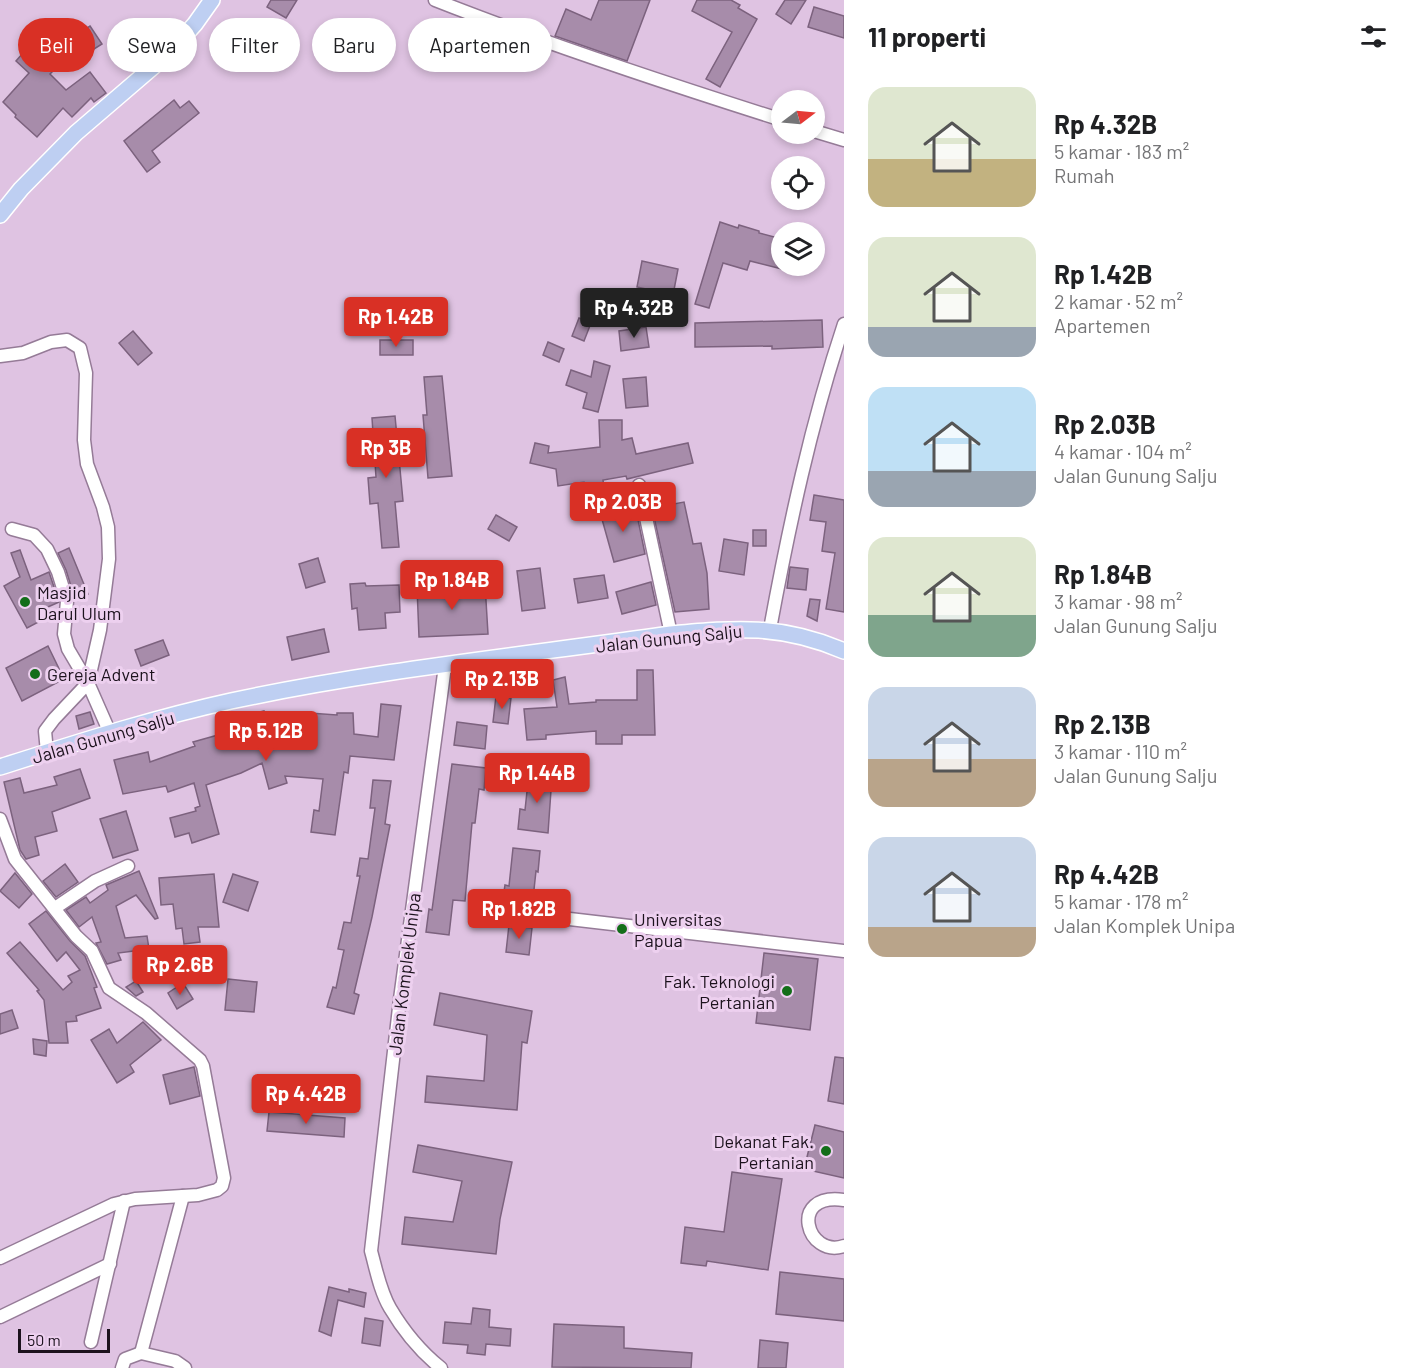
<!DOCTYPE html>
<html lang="id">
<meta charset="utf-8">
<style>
body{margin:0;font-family:Barlow,sans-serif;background:#f2f2f2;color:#202124;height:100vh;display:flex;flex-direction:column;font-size:22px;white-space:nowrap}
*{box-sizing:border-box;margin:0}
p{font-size:20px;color:#757577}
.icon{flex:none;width:33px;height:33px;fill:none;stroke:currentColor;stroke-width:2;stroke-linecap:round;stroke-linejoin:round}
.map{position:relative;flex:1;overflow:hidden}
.panel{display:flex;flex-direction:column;background:#fff;width:570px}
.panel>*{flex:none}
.banner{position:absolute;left:18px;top:18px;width:570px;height:54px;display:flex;gap:12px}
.needle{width:39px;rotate:74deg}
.controls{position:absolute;left:771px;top:90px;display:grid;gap:12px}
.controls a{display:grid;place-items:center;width:54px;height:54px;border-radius:50%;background:#fff;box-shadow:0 3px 9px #0003;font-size:30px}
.scale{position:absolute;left:18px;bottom:15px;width:92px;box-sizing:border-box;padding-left:6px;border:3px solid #1c121d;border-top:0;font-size:16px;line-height:21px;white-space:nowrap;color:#1c121d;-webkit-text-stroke:4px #edd0ef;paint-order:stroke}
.price{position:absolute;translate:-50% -51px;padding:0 14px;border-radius:6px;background:#d93025;color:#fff;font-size:20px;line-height:39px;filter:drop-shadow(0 2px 3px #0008)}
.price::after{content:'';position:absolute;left:50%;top:36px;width:18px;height:14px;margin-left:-9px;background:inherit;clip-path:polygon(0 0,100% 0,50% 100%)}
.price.selected{background:#222;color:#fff}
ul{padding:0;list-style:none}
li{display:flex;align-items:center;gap:18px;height:150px;padding:0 24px}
li span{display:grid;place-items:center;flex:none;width:168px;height:120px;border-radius:18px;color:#555}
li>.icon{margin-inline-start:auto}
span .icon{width:72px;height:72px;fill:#fffc;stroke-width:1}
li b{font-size:26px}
h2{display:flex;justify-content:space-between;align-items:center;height:72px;padding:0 24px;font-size:26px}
.chip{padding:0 21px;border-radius:27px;background:#fff;box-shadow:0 3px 9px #0003;font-size:21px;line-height:54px}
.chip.selected{background:#d93025;color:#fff}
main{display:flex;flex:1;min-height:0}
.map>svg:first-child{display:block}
.building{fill:#a78caa;stroke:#7c627e;stroke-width:1.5}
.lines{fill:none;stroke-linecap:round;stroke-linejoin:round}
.minor-casing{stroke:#957b97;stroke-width:15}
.major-casing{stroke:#fff;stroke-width:18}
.minor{stroke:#fff;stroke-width:12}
.major{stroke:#becff2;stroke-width:15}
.poi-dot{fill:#136e19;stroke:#edd0ef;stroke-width:2}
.labels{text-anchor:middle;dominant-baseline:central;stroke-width:6;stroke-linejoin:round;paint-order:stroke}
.poi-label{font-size:18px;fill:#1c121d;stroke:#edd0ef;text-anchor:start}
.street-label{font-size:18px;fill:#1c121d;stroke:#edd0ef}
</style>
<main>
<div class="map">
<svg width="844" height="1368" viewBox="0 0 844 1368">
<rect width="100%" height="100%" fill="#dfc3e2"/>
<g class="building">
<path d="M271,0h26l-11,18 -19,-11z"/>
<path d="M599,0h51l-23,61 -72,-25 11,-27 25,11z"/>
<path d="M697,0h34l9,5 -2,3 19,11 -37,68 -14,-8 26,-47 -40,-21z"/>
<path d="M785,0h21l-15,24 -15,-10z"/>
<path d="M814,7l30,9v22l-36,-11z"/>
<path d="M90,26l12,18 -27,17 -11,-18z"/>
<path d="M30,45l25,24 -5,5 16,16 24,-18 16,21 -12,9 -3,-4 -19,19 -9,-9 -26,29 -22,-20 1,-2 -13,-13 26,-29 -13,-12z"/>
<path d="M174,100l6,8 9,-7 10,12 -47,38 8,11 -13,10 -23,-31z"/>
<path d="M720,222l18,6 1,-3 20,6v2l23,6v30l-32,-8 -3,9 -24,-7 -14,45 -14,-4z"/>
<path d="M642,261l36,8 -5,26 -36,-8z"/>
<path d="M664,303l20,5 -4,16 -23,-8z"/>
<path d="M579,318l12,5 -7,18 -12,-5z"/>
<path d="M822,320l1,27 -51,2v-3l-77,1v-24z"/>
<path d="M646,327l3,20 -28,4 -2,-20z"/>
<path d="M133,331l19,22 -14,12 -19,-22z"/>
<rect x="380" y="340" width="33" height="15"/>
<path d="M548,342l16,7 -5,13 -16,-7z"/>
<path d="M594,361l16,5 -12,46 -15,-4 4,-15 -21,-8 5,-15 20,7z"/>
<path d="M442,376l10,100 -24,2 -5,-63h4l-3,-38z"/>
<path d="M646,377l2,29 -22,2 -3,-29z"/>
<path d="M395,416l8,85 -8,1 4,45 -17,1 -4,-45 -8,1 -2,-26 8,-1 -4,-59z"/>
<path d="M599,420h23v20l10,-2 4,16 52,-11 5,20 -66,16 -1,-3 -23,4 1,8 -19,3 -1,-9 -26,4 -2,-17 -26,-6 5,-20 14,3 -1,7 52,-6z"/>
<path d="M814,495l30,5v112l-18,-3 9,-56 -13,-2 4,-29 -16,-2z"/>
<path d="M684,502l9,42 8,-1 6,30 2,36 -34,3 -23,-104z"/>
<path d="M635,505l10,49 -31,8 -14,-50z"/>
<path d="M496,515l21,12 -8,14 -21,-12z"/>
<rect x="753" y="530" width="13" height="16"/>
<path d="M724,539l24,4 -4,32 -25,-4z"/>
<path d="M69,548l19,46 -13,5 -9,-29 -8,-17z"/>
<path d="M20,550l11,30 18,-8 10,30 -18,8 5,8 -19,10 -23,-42 16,-9 -9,-24z"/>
<path d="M318,558l7,24 -19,6 -7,-24z"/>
<path d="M790,567l18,2 -2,21 -19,-2z"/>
<path d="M540,568l5,40 -23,3 -5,-40z"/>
<path d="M604,575l4,23 -30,5 -4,-24z"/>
<path d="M651,582l5,23 -34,9 -6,-22z"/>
<path d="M365,583l1,3 33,-1 1,27 -15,1 1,15 -27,2 -2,-22 -5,1 -2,-25z"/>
<path d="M485,584l3,50 -69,3 -2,-50z"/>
<path d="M810,599l10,1 -3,21 -10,-5z"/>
<path d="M324,629l5,23 -37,8 -5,-23z"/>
<path d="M163,640l6,15 -28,11 -6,-16z"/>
<path d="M48,646l16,33 -42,22 -16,-33z"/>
<path d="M637,670h16l2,65h-33v9h-26v-13l-50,4v4l-19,1 -3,-31 33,-2 -4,-27 12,-3 4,27 27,-2v-2h41z"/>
<path d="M496,696l15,2 -3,26 -15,-2z"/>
<path d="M381,704l20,2 -7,54 -44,-4 -2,17 -4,-1 -9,63 -24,-3 3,-22 5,1 4,-32 -38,-3 2,7 -18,6 -7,-26 -21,10 -35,12 13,49 -27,9 -3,-10 -14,4 -5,-19 26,-7 -1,-3 5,-2 -6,-23 -26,9 -2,-6 -43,8 -9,-34 34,-8 2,10 45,-16 -2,-4 25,-7 3,10 24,-12 -4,-16 23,-6 3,9 28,-8 42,3v-2h16l1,21 24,3z"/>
<path d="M90,712l4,12 -15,5 -3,-13z"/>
<path d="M457,722l30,4 -2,23 -31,-4z"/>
<path d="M452,764l34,4 -2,22 -5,-1 -4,34h-3l-7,78 -12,-1 -4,35 -23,-3 3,-23 3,1z"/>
<path d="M80,769l10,29 -38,14 5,19 -22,6 4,18 -13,4 -6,-9 -16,-68 16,-4 4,15 33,-8 -3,-8z"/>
<path d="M529,773l23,3 -4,57 -30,-4 2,-20 5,1z"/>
<path d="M373,780l18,1 -6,43 5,1 -18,92 -18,76 5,2 -5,19 -27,-7 6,-20 3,1 8,-38 -6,-1 6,-27 7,1 9,-47h-3l3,-18 8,1 7,-51h-5z"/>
<path d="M126,811l12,39 -25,8 -13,-39z"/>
<path d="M513,848l27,3 -2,21 -2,-1 -4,37 -30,-3 3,-20 4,1z"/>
<path d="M65,864l13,18 -22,15 -13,-16z"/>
<path d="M139,871l19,47 -3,1 -19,-24 -20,11 9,32 22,-2 2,13 -31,4 3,7 -14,4 -11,-21 5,-1 -9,-25 -13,10 -13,-17 20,-13 4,6 18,-13 -2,-5z"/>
<path d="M15,873l17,21 -13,14 -19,-17z"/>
<path d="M214,874l5,53h-21l2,15 -16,2 -2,-16 -6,1 -3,-25 -12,1 -2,-27z"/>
<path d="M233,874l25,8 -10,29 -25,-9z"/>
<path d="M46,911l24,30 15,15 12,31 -3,1 7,20 -25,8 1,5 -11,1 2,21h-19l-5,-43 -7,-9 2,-1 -32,-37 13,-11 43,48 9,-8 -4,-6 12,-6 -14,-18 -9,9 -28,-37z"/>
<path d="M509,925l23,3 -3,27 -23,-3z"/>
<path d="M764,953l54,6 -8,71 -54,-7z"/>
<path d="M228,979l29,3 -3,30 -29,-2z"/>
<path d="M136,981l7,11 -7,4 -10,-9z"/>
<path d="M183,983l10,16 -16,10 -9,-16z"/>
<path d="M440,993l92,18 -5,32 -5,-1 -5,68 -92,-8 2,-26 57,5 3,-46 -53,-10z"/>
<path d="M12,1010l6,18 -18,6v-20z"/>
<path d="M143,1022l18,18 -31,25 4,7 -17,11 -26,-43 18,-11 8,14z"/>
<path d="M33,1039l14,2 -1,15 -12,-2z"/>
<path d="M835,1057l9,1v46l-16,-3z"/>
<path d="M194,1067l6,29 -30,8 -7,-29z"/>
<path d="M269,1112l76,6 -1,19 -77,-6z"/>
<path d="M815,1125l29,7v46l-40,-9z"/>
<path d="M418,1145l94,17 -12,57 -4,35 -94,-10 3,-27 48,5 9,-41 -49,-9z"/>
<path d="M732,1172l50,7 -14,91 -61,-9 -1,5 -25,-3 4,-36 39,5z"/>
<path d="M780,1272l64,7v42l-68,-7z"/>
<path d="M329,1287l20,5v-3l17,4 -2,14 -26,-7 -7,36 -12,-5z"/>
<path d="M473,1308l17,2 -1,17 22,2 -1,17 -24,-2 -1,11 -18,-2 1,-8 -25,-2 2,-21 26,2z"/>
<path d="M365,1318l18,3 -3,25 -18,-3z"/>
<path d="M554,1324l70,3v21l68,5 -1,15 -139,-1z"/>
<path d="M760,1340l28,3 -2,25h-28z"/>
</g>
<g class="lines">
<defs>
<g id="minor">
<path d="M435,0c114,45 230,83 347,120"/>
<path d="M814,131l30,9"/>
<path d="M0,356l23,-3 28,-11 16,-2 13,8 6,25 -2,67 3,24 16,43 5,20 1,32 -9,71 -12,53 22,50"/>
<path d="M639,485l32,149"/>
<path d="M12,529l22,6 13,14 11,23 9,29 -3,33 4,15 20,34 -34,36 -9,12 2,21"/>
<path d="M770,629c19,-103 41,-206 74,-305"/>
<path d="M0,819l15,40 61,77 16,15 17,37 37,25 54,47 3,6 21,112 -2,8 -5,4 -19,5 -63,4 -21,5 -114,54"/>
<path d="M55,908l40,-27 33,-15"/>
<path d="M561,918l283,33"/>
<path d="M183,1196l-42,157 34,8 10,7"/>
<path d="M844,1200c-57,-8 -37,59 0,46"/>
<path d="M0,1317l110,-53"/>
<path d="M91,1342l33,-141"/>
<path d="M122,1368l3,-9 16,-6"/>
<path d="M441,1368c-20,-16 -38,-38 -51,-60 -10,-17 -14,-39 -19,-57l29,-252 45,-333"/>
</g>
<g id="major">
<path d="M0,215l21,-26 55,-56 92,-79 27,-30 17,-24"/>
<path d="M0,767c76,-24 153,-49 231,-66 145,-31 294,-46 440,-67 66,-6 110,-10 173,17"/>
</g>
</defs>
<use href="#minor" class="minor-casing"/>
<use href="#major" class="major-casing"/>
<use href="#minor" class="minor"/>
<use href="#major" class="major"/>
</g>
<g class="poi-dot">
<circle cx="25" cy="602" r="6"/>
<circle cx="35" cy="674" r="6"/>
<circle cx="622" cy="929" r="6"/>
<circle cx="787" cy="991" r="6"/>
<circle cx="826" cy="1151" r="6"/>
</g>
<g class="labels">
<g class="poi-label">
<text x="37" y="592">Masjid<tspan x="37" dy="21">Darul Ulum</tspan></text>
<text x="47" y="674">Gereja Advent</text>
<text x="634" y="919">Universitas<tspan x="634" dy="21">Papua</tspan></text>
<text x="775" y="981" text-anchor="end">Fak. Teknologi<tspan x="775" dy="21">Pertanian</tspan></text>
<text x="814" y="1141" text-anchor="end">Dekanat Fak.<tspan x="814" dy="21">Pertanian</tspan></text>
</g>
<g class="street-label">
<text transform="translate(669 638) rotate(-6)">Jalan Gunung Salju</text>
<text transform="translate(103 737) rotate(-16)">Jalan Gunung Salju</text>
<text transform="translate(404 974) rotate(-83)">Jalan Komplek Unipa</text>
</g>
</g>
</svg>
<div class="controls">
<a><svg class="needle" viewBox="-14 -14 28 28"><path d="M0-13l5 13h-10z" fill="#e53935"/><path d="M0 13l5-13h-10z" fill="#757577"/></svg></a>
<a><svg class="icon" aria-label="locate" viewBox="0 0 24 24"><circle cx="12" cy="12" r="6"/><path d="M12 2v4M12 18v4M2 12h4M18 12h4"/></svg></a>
<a><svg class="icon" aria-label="layers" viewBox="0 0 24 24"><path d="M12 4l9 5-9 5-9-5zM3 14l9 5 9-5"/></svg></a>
</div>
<div class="scale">50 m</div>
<b class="price selected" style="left:634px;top:339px">Rp 4.32B</b>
<b class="price" style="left:396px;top:348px">Rp 1.42B</b>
<b class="price" style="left:386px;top:479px">Rp 3B</b>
<b class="price" style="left:623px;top:533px">Rp 2.03B</b>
<b class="price" style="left:452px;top:611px">Rp 1.84B</b>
<b class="price" style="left:502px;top:710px">Rp 2.13B</b>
<b class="price" style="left:266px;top:762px">Rp 5.12B</b>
<b class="price" style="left:537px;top:804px">Rp 1.44B</b>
<b class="price" style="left:519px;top:940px">Rp 1.82B</b>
<b class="price" style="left:180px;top:996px">Rp 2.6B</b>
<b class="price" style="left:306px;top:1125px">Rp 4.42B</b>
<div class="banner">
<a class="chip selected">Beli</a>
<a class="chip">Sewa</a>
<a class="chip">Filter</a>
<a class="chip">Baru</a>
<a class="chip">Apartemen</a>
</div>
</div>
<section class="panel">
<h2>11 properti<svg class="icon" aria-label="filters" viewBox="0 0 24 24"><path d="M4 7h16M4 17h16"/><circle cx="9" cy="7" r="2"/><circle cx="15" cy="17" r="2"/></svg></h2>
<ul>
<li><span style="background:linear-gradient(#dfe7d0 60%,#c2b280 0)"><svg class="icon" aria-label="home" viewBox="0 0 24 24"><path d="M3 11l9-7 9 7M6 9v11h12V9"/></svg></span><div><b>Rp 4.32B</b><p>5 kamar · 183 m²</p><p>Rumah</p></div></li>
<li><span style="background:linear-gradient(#dfe7d0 75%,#9aa5b1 0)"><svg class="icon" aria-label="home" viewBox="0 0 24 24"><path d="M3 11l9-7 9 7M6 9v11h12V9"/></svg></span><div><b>Rp 1.42B</b><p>2 kamar · 52 m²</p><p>Apartemen</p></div></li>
<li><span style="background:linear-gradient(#bfe0f5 70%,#9aa5b1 0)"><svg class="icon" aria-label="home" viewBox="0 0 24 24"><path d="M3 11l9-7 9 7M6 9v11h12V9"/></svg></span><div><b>Rp 2.03B</b><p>4 kamar · 104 m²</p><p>Jalan Gunung Salju</p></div></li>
<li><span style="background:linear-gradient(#dfe7d0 65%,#7fa58c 0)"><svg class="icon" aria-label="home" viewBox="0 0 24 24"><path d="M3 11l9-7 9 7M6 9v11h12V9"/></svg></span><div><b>Rp 1.84B</b><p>3 kamar · 98 m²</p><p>Jalan Gunung Salju</p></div></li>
<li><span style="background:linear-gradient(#c9d6e8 60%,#b9a48a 0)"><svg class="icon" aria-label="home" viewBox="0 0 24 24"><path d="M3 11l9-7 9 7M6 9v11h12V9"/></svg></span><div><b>Rp 2.13B</b><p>3 kamar · 110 m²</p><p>Jalan Gunung Salju</p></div></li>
<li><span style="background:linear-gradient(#c9d6e8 75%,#b9a48a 0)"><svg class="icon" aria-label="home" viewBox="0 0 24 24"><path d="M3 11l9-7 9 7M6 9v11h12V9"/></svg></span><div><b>Rp 4.42B</b><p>5 kamar · 178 m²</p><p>Jalan Komplek Unipa</p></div></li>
</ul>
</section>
</main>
